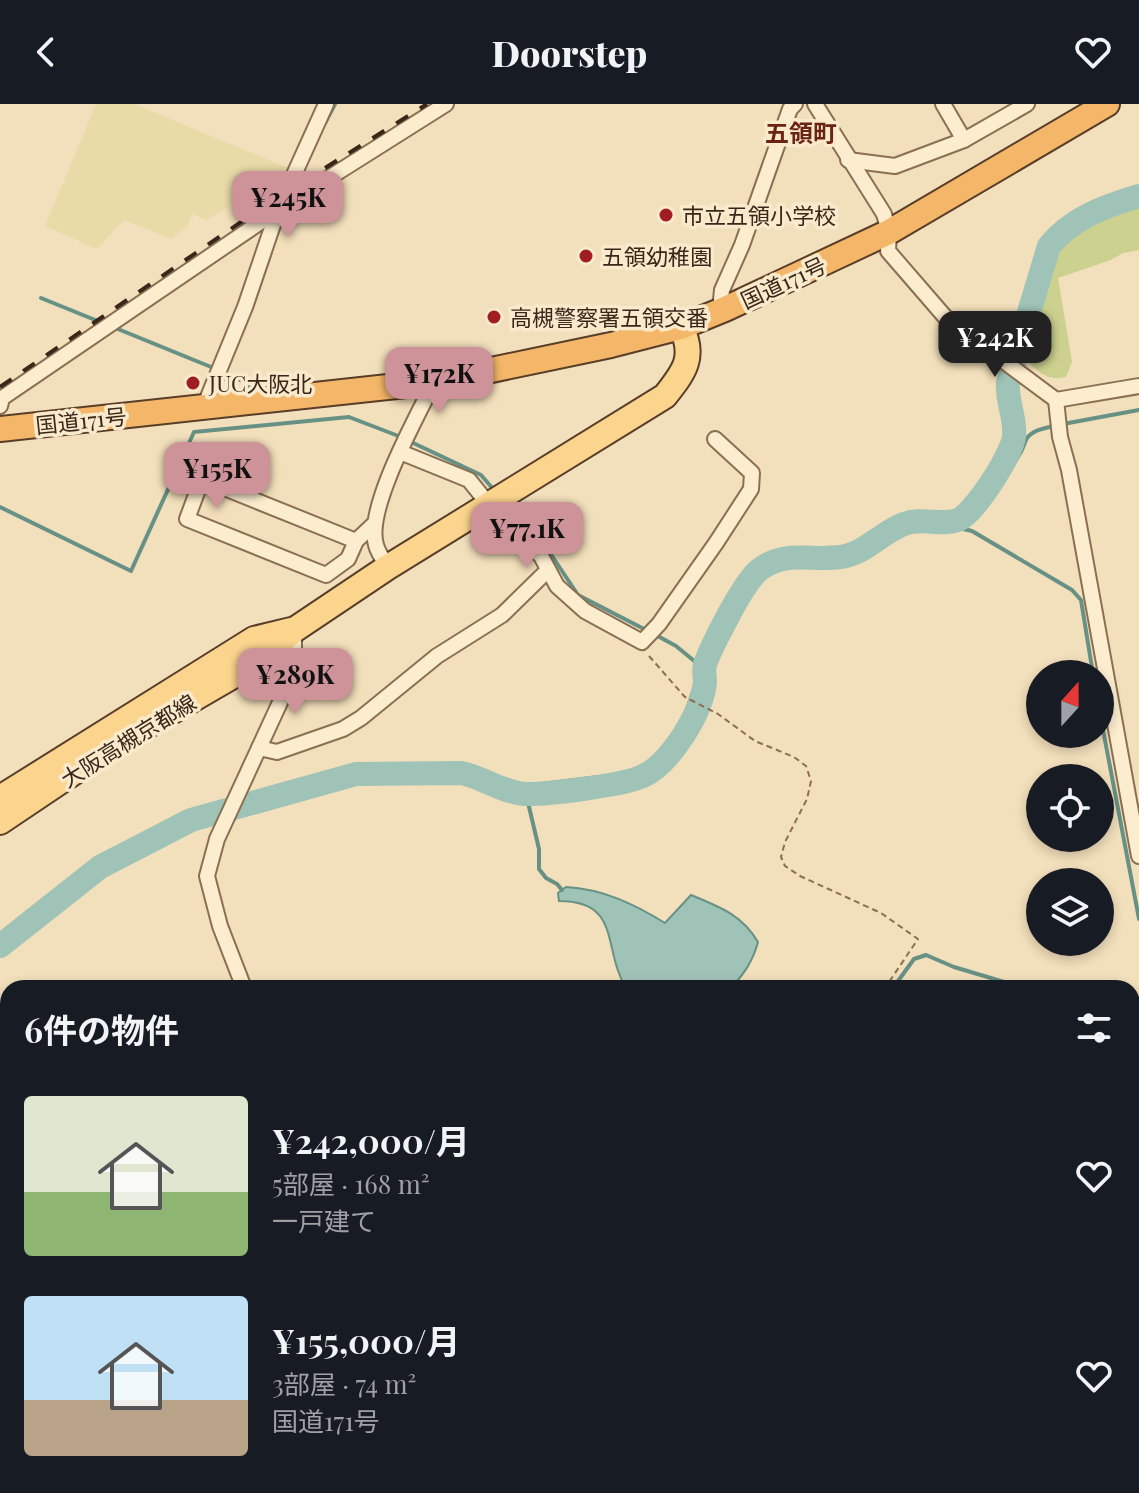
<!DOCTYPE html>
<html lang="ja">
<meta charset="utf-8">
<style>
body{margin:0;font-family:"Playfair Display","Noto Sans JP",serif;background:#20242c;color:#f1f3f6;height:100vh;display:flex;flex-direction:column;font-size:30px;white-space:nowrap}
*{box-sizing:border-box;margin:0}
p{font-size:26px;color:#9ea1a6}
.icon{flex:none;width:44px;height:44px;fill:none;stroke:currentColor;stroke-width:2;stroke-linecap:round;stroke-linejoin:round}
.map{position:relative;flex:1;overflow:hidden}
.drawer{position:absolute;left:0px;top:876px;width:1140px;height:514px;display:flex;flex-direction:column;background:#171b24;border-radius:24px 24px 0 0;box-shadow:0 4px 12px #0003}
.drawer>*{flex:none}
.needle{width:52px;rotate:21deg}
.fabs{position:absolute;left:1026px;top:556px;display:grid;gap:16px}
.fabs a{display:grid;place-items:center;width:88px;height:88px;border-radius:50%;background:#171b24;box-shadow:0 4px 12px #0003;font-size:40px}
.price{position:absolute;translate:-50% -68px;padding:0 18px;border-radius:16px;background:#cd9398;color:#111;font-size:26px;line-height:52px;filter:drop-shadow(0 2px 4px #0008)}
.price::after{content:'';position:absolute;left:50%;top:48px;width:24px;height:18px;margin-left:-12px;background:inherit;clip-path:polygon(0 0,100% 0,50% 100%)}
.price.current{background:#222;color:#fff}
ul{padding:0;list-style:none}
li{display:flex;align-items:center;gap:24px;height:200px;padding:0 24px}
li span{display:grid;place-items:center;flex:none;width:224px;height:160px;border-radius:8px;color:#555}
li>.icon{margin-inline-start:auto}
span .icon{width:96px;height:96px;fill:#fffc;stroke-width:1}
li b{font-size:34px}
h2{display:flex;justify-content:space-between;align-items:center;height:96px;padding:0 24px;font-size:34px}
header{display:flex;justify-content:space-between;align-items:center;height:104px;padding:0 24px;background:#171b24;font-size:36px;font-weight:800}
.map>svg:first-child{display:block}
.farmland{fill:#e9dba8}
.green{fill:#ccd18f}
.water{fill:#a0c3b7;stroke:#679185;stroke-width:2}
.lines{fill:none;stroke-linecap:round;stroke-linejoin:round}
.stream{stroke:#679185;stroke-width:4}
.river{stroke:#a0c3b7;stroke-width:24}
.minor-casing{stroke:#8b6f53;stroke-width:18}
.primary-casing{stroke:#583d29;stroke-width:28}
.trunk-casing{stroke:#583d29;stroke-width:28}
.path{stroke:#8b6f53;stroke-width:2;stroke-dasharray:6 4;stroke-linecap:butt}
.minor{stroke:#fcedcf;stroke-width:14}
.primary{stroke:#fbd48e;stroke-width:24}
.trunk{stroke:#f4b668;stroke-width:24}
.rail{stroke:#39271a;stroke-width:4;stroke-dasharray:14 14;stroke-linecap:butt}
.poi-dot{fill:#a11d24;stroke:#f9eacc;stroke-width:3}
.labels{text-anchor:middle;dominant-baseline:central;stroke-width:7;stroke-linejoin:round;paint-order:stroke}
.poi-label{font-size:22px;fill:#39271a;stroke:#f9eacc;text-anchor:start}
.street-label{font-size:22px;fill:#39271a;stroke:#f9eacc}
.neighbourhood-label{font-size:24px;font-weight:bold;fill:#6a2315;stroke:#f9eacc}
</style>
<header><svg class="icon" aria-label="back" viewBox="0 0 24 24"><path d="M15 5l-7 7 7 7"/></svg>Doorstep<svg class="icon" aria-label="heart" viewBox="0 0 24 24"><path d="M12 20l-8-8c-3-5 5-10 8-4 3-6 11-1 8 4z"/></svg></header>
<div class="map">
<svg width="1139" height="1389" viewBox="0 0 1139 1389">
<rect width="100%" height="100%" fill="#f2dfbb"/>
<path class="farmland" d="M96,0h38l154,64 -81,52 -15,-6 -4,11 -16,14 -48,-19 -27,29 -52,-23z"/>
<g class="green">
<path d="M1139,103v43l-16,3 -12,7 -53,18 14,84 -6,15c-17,4 -26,-3 -38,-15 1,-19 9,-36 13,-54 4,-16 5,-34 10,-49 8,-29 62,-43 88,-52z"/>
<path d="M1139,1345v44h-189l25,-7h157v-36z"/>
</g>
<path class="water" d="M566,783c37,2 68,17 99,36l26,-28c29,12 51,20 67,47 -5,19 -14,32 -27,46h-105c-24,-39 -4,-87 -67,-87l-1,-8z"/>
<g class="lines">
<g class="stream">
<path d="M325,19l10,-19"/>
<path d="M41,194l64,26"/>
<path d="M252,204l19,-56"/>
<path d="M113,223l103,42"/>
<path d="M224,269l25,11 2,11"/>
<path d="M1063,320l76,-14"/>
<path d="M409,337l72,34 13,15"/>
<path d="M0,403l131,64 63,-139 155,-15 52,20"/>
<path d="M513,407l35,39 30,45 68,35"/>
<path d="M959,424l13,3 100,59 9,10 12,74"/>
<path d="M654,530l22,12 28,23"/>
<path d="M717,554l39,-74c36,-33 54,-10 92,-20 23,-5 38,-25 60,-32 20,-7 40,3 60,-8 14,-7 42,-54 51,-69 4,-5 5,-12 8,-17 6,-8 18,-10 27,-12"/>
<path d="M1100,610l39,205"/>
<path d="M526,690l13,55v20l7,9 11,6 5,6"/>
<path d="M241,693l115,-30 108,-3c21,5 39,19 61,22l90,-11 17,-3 12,-6 11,-8 28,-37 13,-38"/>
<path d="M0,831l99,-78 92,-46 38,-11"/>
<path d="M893,884l21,-29 12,-4 28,12 70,21"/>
<path d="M1132,943l7,4"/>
</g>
<path class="river" d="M0,842l100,-79 91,-47 165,-46 105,-1c21,4 41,19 63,21 20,1 102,-9 119,-18 28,-13 59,-64 62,-94 0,-6 -2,-11 0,-18 8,-21 38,-81 54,-94 25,-20 52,-9 81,-13 25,-3 42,-25 64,-33 18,-7 37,2 54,-4 16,-6 55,-67 56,-84 2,-19 -8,-35 -6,-54l41,-136c23,-28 56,-40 90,-50"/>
<defs>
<g id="minor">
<path d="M815,0l69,110 5,18 -1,19 58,67 110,82 83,-14"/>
<path d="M943,0l21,36 63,-36"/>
<path d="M848,56l47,6 69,-26"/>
<path d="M725,205l-4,-9 1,-10 20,-45 48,-136 5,-5"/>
<path d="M1056,296l4,37 9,33 70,386"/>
<path d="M0,302l2,-8 276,-188 168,-106"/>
<path d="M204,303l41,-100 33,-97 48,-106"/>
<path d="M400,348l69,28 21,26 51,50 16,30 28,25 57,31 17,-18 57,-81 35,-54 1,-16 -37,-34"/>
<path d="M356,437l-154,-62 -15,40 139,56 22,-16 8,-18 19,-18"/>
<path d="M388,463c-4,-6 -10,-14 -12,-22 -11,-36 41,-128 58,-163"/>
<path d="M259,644l18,4 66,-23 18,-11 76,-62 65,-41 46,-45"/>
<path d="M244,884l-24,-62 -13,-50 10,-37 77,-167v-42"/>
<path d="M1132,1139l7,-6"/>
<path d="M1132,1326l7,-1"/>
<path d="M316,1382l4,7"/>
<path d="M53,1389l11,-7"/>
<path d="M823,1389l22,-7"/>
<path d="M880,1389l25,-7"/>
</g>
<g id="primary">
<path d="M0,694l254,-159 37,-9"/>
<path d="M0,718l116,-78 146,-85 32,-29 94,-63 277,-171c19,-24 31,-39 16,-69"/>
</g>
<path id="trunk" d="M0,325l434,-47 177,-37 70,-18 44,-18 164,-77 218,-128"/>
</defs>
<use href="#minor" class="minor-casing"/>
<use href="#primary" class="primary-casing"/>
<use href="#trunk" class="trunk-casing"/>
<g class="path">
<path d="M649,552l36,41 33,17 37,27 39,16 12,9 5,15 -4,18 -22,43 -4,15 4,9 15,10 81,37 37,26 -33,49"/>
<path d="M764,1382l1,7"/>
<path d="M931,1389l25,-7"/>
</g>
<use href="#minor" class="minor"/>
<use href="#primary" class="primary"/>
<use href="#trunk" class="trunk"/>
<path class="rail" d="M0,283l263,-180 164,-103"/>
</g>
<g class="poi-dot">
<circle cx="666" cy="111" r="8"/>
<circle cx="586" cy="152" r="8"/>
<circle cx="494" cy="213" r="8"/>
<circle cx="193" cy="279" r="8"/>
</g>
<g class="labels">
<g class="poi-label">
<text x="682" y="111">市立五領小学校</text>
<text x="602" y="152">五領幼稚園</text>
<text x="510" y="213">高槻警察署五領交番</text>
<text x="209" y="279">JUC大阪北</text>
</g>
<g class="street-label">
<text transform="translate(783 178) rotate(-25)">国道171号</text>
<text transform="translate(81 316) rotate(-6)">国道171号</text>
<text transform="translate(128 636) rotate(-32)">大阪高槻京都線</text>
</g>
<g class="neighbourhood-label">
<text x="801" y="28">五領町</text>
</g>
</g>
</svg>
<div class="fabs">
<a><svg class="needle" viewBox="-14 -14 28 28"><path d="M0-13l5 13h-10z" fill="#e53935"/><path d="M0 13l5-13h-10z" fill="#9ea1a6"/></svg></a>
<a><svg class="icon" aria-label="locate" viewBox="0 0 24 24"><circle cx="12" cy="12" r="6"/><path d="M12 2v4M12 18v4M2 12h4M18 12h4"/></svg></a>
<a><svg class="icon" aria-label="layers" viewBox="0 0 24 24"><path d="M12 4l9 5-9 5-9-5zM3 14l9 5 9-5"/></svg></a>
</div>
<b class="price" style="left:288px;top:135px">¥245K</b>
<b class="price current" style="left:995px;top:275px">¥242K</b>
<b class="price" style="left:439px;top:311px">¥172K</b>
<b class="price" style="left:217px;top:406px">¥155K</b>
<b class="price" style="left:527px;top:466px">¥77.1K</b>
<b class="price" style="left:295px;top:612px">¥289K</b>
<section class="drawer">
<h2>6件の物件<svg class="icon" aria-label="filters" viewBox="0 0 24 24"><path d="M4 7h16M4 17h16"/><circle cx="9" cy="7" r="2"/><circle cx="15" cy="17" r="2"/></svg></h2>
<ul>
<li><span style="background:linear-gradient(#dfe7d0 60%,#8fb573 0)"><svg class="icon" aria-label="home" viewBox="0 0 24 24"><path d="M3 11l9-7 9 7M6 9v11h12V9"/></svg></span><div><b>¥242,000/月</b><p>5部屋 · 168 m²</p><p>一戸建て</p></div><svg class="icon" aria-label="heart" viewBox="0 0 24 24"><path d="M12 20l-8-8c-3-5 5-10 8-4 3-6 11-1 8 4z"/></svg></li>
<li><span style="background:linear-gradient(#bfe0f5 65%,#b9a48a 0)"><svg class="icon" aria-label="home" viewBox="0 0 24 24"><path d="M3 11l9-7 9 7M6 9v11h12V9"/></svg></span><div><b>¥155,000/月</b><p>3部屋 · 74 m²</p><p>国道171号</p></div><svg class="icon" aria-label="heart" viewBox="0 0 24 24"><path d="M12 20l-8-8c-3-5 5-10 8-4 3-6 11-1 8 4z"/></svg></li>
</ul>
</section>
</div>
